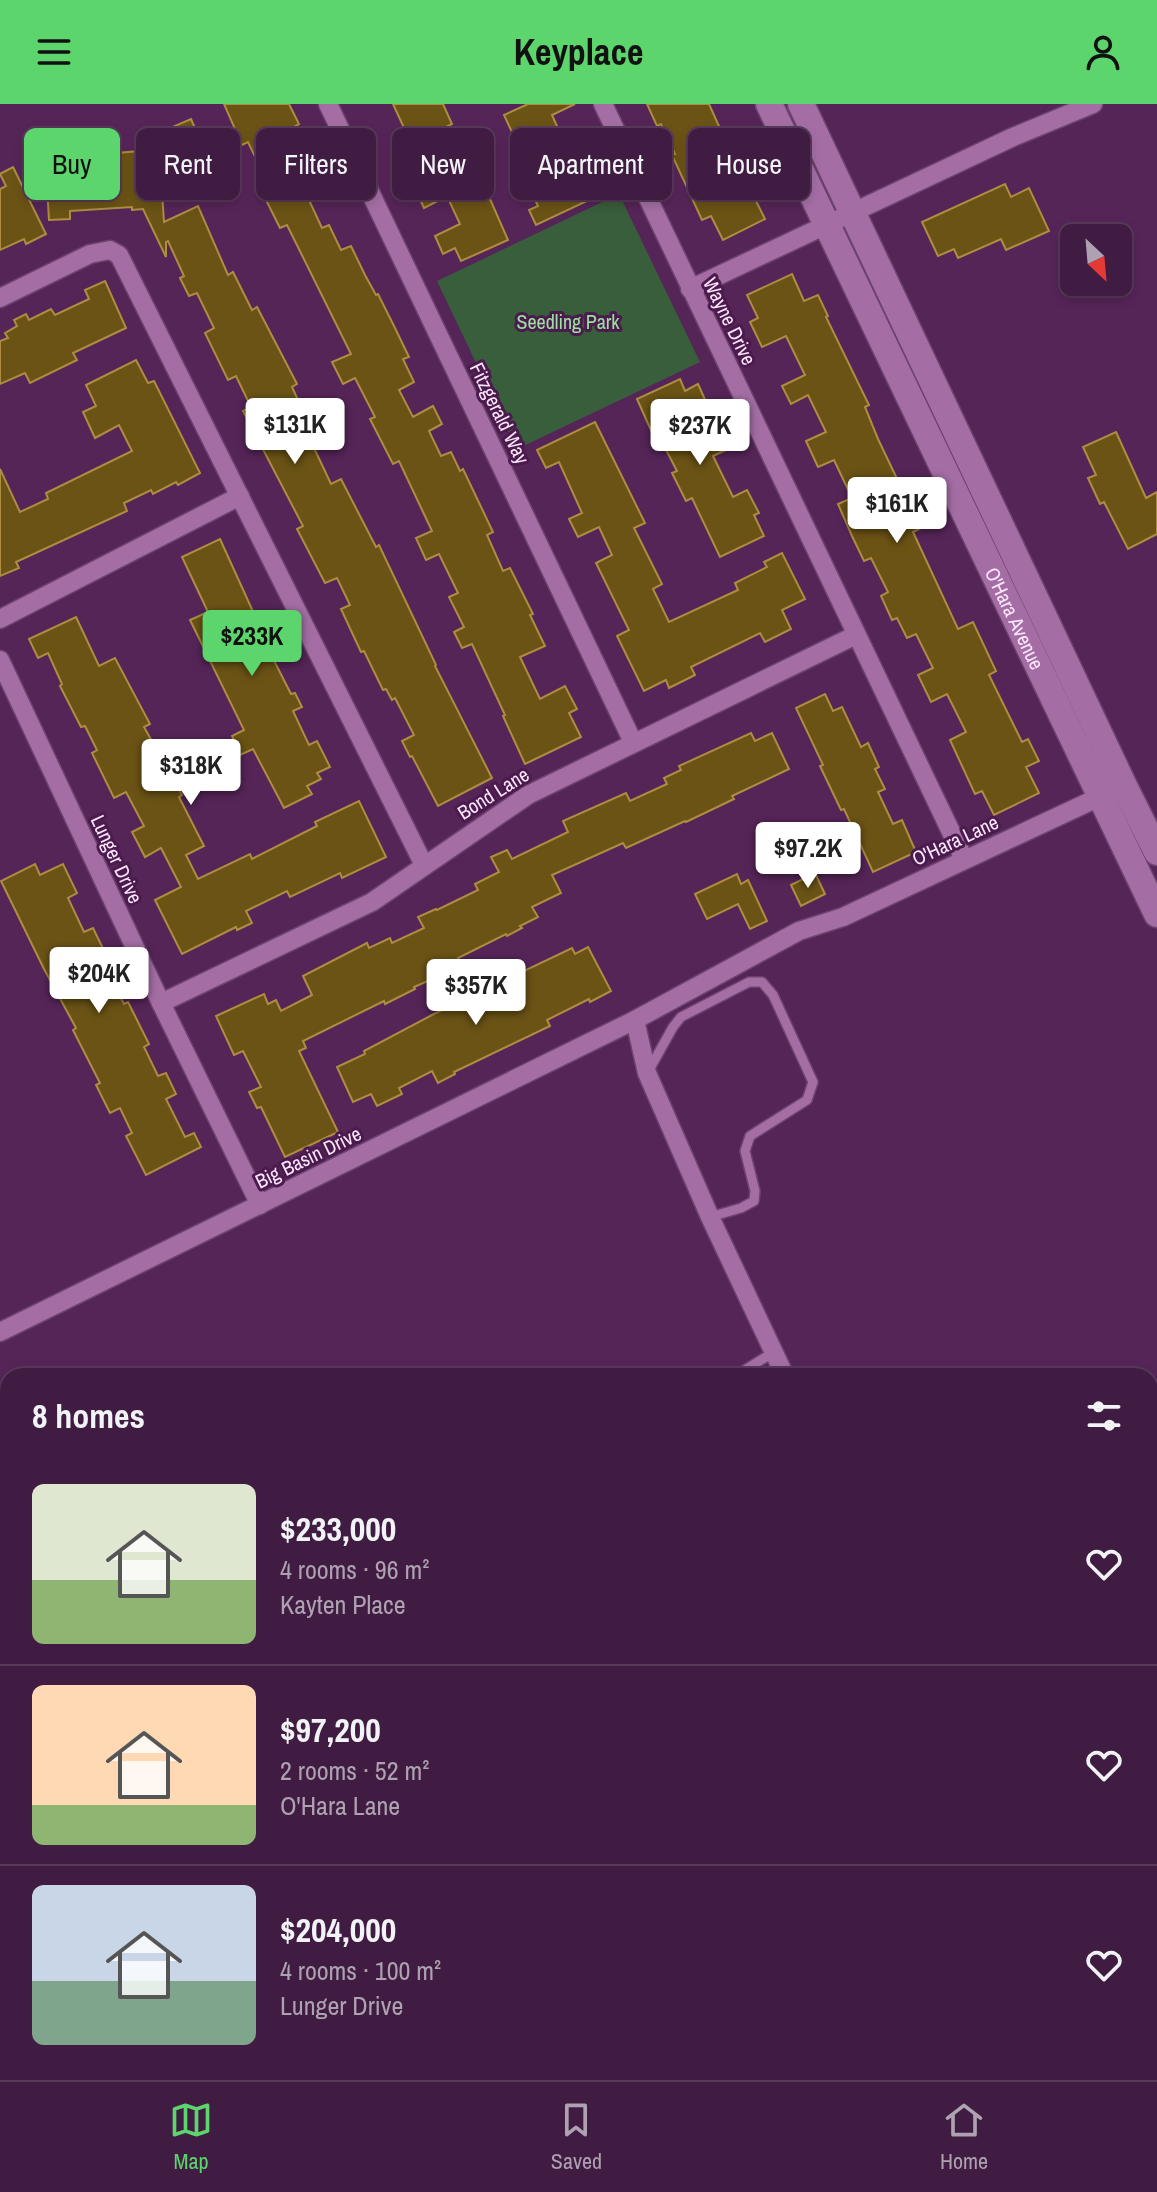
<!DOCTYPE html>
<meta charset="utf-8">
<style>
body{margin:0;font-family:"Archivo Narrow",sans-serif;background:#4b294d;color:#f1f3f6;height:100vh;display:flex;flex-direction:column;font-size:30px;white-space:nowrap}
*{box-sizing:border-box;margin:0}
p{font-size:26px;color:#aea1b2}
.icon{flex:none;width:44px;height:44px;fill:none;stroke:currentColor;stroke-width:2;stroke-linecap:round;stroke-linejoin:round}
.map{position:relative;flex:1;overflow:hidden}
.side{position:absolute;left:0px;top:1264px;width:1158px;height:712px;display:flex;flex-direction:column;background:#401c42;border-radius:24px 24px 0 0;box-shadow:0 4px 12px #0003,0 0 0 2px #593a5b}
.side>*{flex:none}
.hud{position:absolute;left:24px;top:24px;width:1110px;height:72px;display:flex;gap:16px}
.needle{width:52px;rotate:154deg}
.buttons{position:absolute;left:1060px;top:120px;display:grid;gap:16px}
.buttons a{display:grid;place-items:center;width:72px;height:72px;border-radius:12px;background:#401c42;box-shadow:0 4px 12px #0003,0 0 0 2px #593a5b;font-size:40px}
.price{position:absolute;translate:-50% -68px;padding:0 18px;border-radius:8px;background:#fff;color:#222;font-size:26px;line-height:52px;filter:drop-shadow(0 2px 4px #0008)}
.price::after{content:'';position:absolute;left:50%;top:48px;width:24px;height:18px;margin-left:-12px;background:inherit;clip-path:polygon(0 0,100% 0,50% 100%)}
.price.selected{background:#5cd56d;color:#111}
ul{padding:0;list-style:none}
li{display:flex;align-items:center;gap:24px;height:200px;padding:0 32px}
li+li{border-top:2px solid #593a5b}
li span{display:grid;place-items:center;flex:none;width:224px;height:160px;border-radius:12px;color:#555}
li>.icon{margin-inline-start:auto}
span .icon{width:96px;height:96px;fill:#fffc;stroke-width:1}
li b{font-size:34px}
h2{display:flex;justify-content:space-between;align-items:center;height:96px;padding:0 32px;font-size:34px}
.tag{padding:0 28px;border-radius:12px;background:#401c42;box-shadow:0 4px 12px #0003,0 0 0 2px #593a5b;font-size:28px;line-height:72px}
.tag.selected{background:#5cd56d;color:#111}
header{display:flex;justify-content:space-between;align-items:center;height:104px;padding:0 32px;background:#5cd56d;color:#111;font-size:36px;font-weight:700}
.tab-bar{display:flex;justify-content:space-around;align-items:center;height:112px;border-top:2px solid #593a5b;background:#401c42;font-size:22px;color:#aea1b2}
.tab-bar a{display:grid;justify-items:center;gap:4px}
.tab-bar .selected{color:#5cd56d}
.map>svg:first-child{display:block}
.green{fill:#395e3c}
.building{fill:#6b5315;stroke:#ad8d41;stroke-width:2}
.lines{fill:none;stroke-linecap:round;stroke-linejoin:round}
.lane-casing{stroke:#6d426e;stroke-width:12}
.street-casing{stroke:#6d426e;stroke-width:21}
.secondary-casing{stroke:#6d426e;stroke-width:29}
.lane{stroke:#a46ea4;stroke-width:9}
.street{stroke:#a46ea4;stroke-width:18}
.secondary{stroke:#a46ea4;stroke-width:26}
.labels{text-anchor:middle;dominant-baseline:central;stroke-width:6;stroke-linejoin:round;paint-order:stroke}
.park-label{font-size:20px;fill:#9be1a0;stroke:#4b1b4d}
.street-label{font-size:20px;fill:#fee6fe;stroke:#4b1b4d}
</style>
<header><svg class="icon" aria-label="menu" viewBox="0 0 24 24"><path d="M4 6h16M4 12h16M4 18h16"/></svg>Keyplace<svg class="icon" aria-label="person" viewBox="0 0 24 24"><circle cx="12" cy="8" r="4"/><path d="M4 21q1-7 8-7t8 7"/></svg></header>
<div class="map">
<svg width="1157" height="1976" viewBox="0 0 1157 1976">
<rect width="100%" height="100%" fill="#562558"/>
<path class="green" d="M619,90l81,168 -183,87 -80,-168z"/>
<g class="building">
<path d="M224,0h65l10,20 -5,3 10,20 -9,4 12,25 13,-6 9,18 -21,10 14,30 7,-3 12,25 10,-4 14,29 11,20 2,-1 16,32 15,31 -6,2 11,23 -15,8 14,27 20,-11 9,18 -13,7 12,25 10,-4 9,19 3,-2 30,63 -6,3 16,36 7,-3 23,46 -3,1 15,31 -25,11 20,42 25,-13 12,23 -8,4 12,24 -56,27 -22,-48 2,-1 -33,-71 -10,4 -8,-16 10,-5 -15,-30 9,-4 -19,-39 -13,6 -10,-22 16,-7 -33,-70 -6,3 -23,-45 5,-2 -20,-39 -12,6 -11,-22 19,-8 -64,-129 -7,3 -22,-44 8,-4 -18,-38 -6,3z"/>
<path d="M393,0h50l9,20 -8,4 33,69 10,-5 21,48 -47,21 -6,-13 -12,6 -8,-18 25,-12 -13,-28 -23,12 -20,-45 13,-7z"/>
<path d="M528,0h47l-23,11 17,38 16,-7 21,46 -70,33 -7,-15 9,-4 -15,-32 7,-3 -26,-56z"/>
<path d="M647,0h62l31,69 15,-7 10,21 -13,6 13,26 -42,21 -12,-24 -9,4 -30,-65 3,-1 -14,-30 -4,2z"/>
<path d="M191,15l12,28 -22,10 -13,-28z"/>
<path d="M155,31l4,58h3l2,29 34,-16 30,69 5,-3 19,38 5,-3 40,77 -5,3 27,59 -5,2 17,36 10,-5 35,68 3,-2 57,120 -1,1 57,112 -54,28 -26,-50 -2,1 -8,-16 12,-6 -19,-37 -3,2 -6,-11 -3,1 -19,-39 -3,1 -20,-43 9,-4 -13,-27 -12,5 -28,-54 6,-3 -60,-115 8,-4 -15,-31 -8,4 -23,-47 9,-5 -17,-35 -8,3 -9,-18 4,-2 -16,-35 -2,1v15l-23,-48 -11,1v-3l-62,4v8l-21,1 -3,-51 59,-3 -1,-12 36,-3 -1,-15z"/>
<path d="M13,63l33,67 -20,10 -2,-5 -24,11v-61l6,-3 -6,-12z"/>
<path d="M1005,80l6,13 18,-9 20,43 -43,19 -5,-11 -43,19 -4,-9 -16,7 -16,-34z"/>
<path d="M792,170l12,27 14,-6 10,21 -2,1 43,88 -4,2 13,32 32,67 6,-3 11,22 -14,7 45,97 15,-7 23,49 -7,4 33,67 6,-3 11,22 -13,6 13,26 -45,22 -12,-24 -7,3 -25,-54 16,-8 -19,-38 -16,8 -13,-27 15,-7 -17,-34 -9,4 -10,-20 -5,2 -11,-24 7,-4 -17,-34 -7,3 -12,-25 -14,-32 14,-6 -18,-38 -16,7 -12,-26 20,-9 -18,-37 -17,9 -9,-18 23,-11 -19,-39 -24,11 -12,-25 8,-4 -11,-23z"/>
<path d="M105,177l21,47 -53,25 4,7 -47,23 -5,-10 -25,11v-43l8,-3 -3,-5 12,-7 -3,-6 12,-6 3,6 22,-11 4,6 34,-16 -4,-9z"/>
<path d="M136,256l12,23 6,-2 46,92 -22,12 -2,-3 -23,12 -2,-4 -27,13 3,8 -111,51 3,6 -19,8v-107l20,43 28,-13 -2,-6 86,-42 -13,-26 -24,13 -12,-26 13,-6 -10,-21z"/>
<path d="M680,275l5,12 13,-7 9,20 -21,10 13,27 20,-10 9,18 -15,7 20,41 14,-7 12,23 -5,2 10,21 -44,21 -28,-59 -6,3 -14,-28 5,-2 -14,-27 -5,2 -21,-47z"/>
<path d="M595,318l50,101 -11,5 28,56 -9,5 16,33 69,-32 -3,-7 32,-16 -3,-5 18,-9 23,46 -23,11 9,19 -26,13 -5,-9 -69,34 4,8 -26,13 -3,-8 -22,11 -27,-55 12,-6 -33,-67 16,-8 -13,-28 -21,10 -9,-18 13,-6 -23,-51 -13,6 -9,-18z"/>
<path d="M1116,328l30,66 11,-6v42l-29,15 -24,-47 -4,2 -12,-26 8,-3 -13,-28z"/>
<path d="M220,435l45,99 -2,1 28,55 4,-1 7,14 -9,4 16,34 8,-4 13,26 -13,6 4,6 -14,7 5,8 -28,14 -31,-59 -13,6 -8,-19 12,-6 -54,-110 18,-8 -26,-55z"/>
<path d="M76,513l23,49 16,-8 35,66 -6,3 38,68 -3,2 25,49 -18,9 12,24 52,-25 2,5 65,-33 -2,-4 44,-21 27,56 -44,21 -2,-5 -50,24 -3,-6 -41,20 6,12 -15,7 -1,-3 -54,27 -27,-54 26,-13 -20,-39 -16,9 -13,-25 12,-6 -18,-34 -12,6 -22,-45 5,-3 -12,-24 -4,1 -21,-41 2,-2 -14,-31 -10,5 -9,-19z"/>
<path d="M825,590l8,17 9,-4 19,40 7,-4 11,24 -4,2 10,20 -7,3 15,32 9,-4 14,32 -43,20 -29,-63 -3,1 -21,-44 3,-1 -27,-57z"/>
<path d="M751,629l4,8 17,-8 17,36 -57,27 2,3 -48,23 -1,-1 -59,27 -3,-5 -71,32 9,18 -29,14 6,10 -18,9 2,2 -15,8 -1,-2 -48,24 4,8 -48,21 1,2 -30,15 -1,-3 -81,40 3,7 -7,3 39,81 -53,25 -24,-50 -4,1 -8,-16 12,-5 -18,-36 -9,4 -18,-39 48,-22 4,10 8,-4 5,11 31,-16 -9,-19 64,-33 2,5 21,-10 2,5 32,-15 -6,-11 18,-8 1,1 41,-20 -3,-6 24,-12 -8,-15 16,-7 5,9 56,-27 -5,-11 63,-28 4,8 37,-17 -3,-6 17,-8 -2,-4z"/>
<path d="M35,760l5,11 23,-11 14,29 -9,5 16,34 9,-4 22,45 -6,3 15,28 4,-2 21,42 -5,3 14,29 8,-3 10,21 -10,5 19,38 9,-4 7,14 -55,28 -20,-39 6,-3 -12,-25 -10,5 -14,-28 4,-2 -27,-53 3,-2 -32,-59 -43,-88z"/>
<path d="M815,769l10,21 -24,12 -10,-21z"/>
<path d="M737,770l4,10 7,-4 19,41 -17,8 -12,-25 -31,15 -12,-25z"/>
<path d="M588,843l23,44 -21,11 -1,-3 -42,21 3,6 -96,46 1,2 -17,9 -6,-12 -33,17 3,6 -25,12 -6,-12 -18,8 -16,-35 28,-13 -1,-3 68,-36 140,-67 3,6z"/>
</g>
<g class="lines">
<defs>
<g id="lane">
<path d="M649,966l24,-43 8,-10 68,-35h13l11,13 40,87 -6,18 -57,36 -5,15 10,40 -1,10 -13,7 -31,9"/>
<path d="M735,1272l39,-24"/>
<path d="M1150,1513l7,-3"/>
<path d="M1150,1580l7,-4"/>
<path d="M741,1968l4,8"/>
<path d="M785,1968l4,8"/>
<path d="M869,1968l4,8"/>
<path d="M755,1976l17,-8"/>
</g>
<g id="street">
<path d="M328,0l305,638"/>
<path d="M603,0l361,755"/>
<path d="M690,185l323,-152 80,-33"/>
<path d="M0,194l90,-44 20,-4 9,5 305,610"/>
<path d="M0,515l240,-123"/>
<path d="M0,556l161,343 99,202"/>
<path d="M161,899l211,-101 156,-107 328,-160"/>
<path d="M635,916l12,53 63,144 75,159"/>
<path d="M0,1228l635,-312 164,-89 44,-14 265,-124"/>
<path d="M0,1645l8,17"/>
<path d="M302,1968l4,8"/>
<path d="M115,1976l2,-8"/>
</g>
<g id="secondary">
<path id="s1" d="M769,0l388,810"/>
<path d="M801,0l323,682 33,66"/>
<path d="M1150,1857l7,-4"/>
<path d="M900,1976l16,-8"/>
</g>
</defs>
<use href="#lane" class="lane-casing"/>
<use href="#street" class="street-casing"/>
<use href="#secondary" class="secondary-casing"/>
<use href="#lane" class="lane"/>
<use href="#street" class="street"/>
<use href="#secondary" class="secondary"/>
</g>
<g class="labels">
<g class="park-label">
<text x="568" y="217">Seedling Park</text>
</g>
<g class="street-label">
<text transform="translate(730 217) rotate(64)">Wayne Drive</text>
<text transform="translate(500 309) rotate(64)">Fitzgerald Way</text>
<text stroke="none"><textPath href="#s1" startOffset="570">O'Hara Avenue</textPath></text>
<text transform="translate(493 689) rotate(-32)">Bond Lane</text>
<text transform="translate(955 736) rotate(-25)">O'Hara Lane</text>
<text transform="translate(117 755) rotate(65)">Lunger Drive</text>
<text transform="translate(308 1053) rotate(-26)">Big Basin Drive</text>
</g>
</g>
</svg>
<div class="buttons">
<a><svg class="needle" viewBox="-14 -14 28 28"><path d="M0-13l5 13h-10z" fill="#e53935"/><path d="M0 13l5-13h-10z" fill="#aea1b2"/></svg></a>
</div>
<b class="price" style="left:295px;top:362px">$131K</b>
<b class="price" style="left:700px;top:363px">$237K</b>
<b class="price" style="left:897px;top:441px">$161K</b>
<b class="price selected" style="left:252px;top:574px">$233K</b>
<b class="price" style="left:191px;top:703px">$318K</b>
<b class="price" style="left:808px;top:786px">$97.2K</b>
<b class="price" style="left:99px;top:911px">$204K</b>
<b class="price" style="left:476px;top:923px">$357K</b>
<div class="hud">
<a class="tag selected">Buy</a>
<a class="tag">Rent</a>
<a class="tag">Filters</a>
<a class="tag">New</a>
<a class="tag">Apartment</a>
<a class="tag">House</a>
</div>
<section class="side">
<h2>8 homes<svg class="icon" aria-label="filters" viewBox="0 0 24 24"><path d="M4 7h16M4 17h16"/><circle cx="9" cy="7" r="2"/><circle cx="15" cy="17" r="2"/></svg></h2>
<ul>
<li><span style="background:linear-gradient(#dfe7d0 60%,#8fb573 0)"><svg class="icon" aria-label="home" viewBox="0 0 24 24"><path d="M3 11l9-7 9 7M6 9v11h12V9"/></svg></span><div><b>$233,000</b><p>4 rooms · 96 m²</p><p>Kayten Place</p></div><svg class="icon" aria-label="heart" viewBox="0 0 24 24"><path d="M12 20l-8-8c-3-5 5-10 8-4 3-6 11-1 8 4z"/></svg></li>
<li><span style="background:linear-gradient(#ffd9b3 75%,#8fb573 0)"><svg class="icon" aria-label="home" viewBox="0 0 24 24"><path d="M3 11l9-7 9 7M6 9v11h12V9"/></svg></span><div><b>$97,200</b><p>2 rooms · 52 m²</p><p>O'Hara Lane</p></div><svg class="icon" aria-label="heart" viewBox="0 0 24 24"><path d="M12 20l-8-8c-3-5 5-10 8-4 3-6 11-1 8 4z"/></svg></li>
<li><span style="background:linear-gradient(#c9d6e8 60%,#7fa58c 0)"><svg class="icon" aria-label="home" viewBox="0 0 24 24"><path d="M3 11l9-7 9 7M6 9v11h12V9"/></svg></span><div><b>$204,000</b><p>4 rooms · 100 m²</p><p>Lunger Drive</p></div><svg class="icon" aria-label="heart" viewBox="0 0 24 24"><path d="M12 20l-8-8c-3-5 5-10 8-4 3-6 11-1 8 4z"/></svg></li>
</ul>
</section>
</div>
<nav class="tab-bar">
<a class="selected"><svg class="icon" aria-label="map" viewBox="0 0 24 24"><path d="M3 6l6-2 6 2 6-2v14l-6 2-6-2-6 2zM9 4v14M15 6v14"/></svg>Map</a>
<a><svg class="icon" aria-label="saved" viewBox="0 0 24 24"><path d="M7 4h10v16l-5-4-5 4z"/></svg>Saved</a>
<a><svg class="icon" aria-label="home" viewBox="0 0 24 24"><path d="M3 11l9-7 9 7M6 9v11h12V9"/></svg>Home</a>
</nav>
